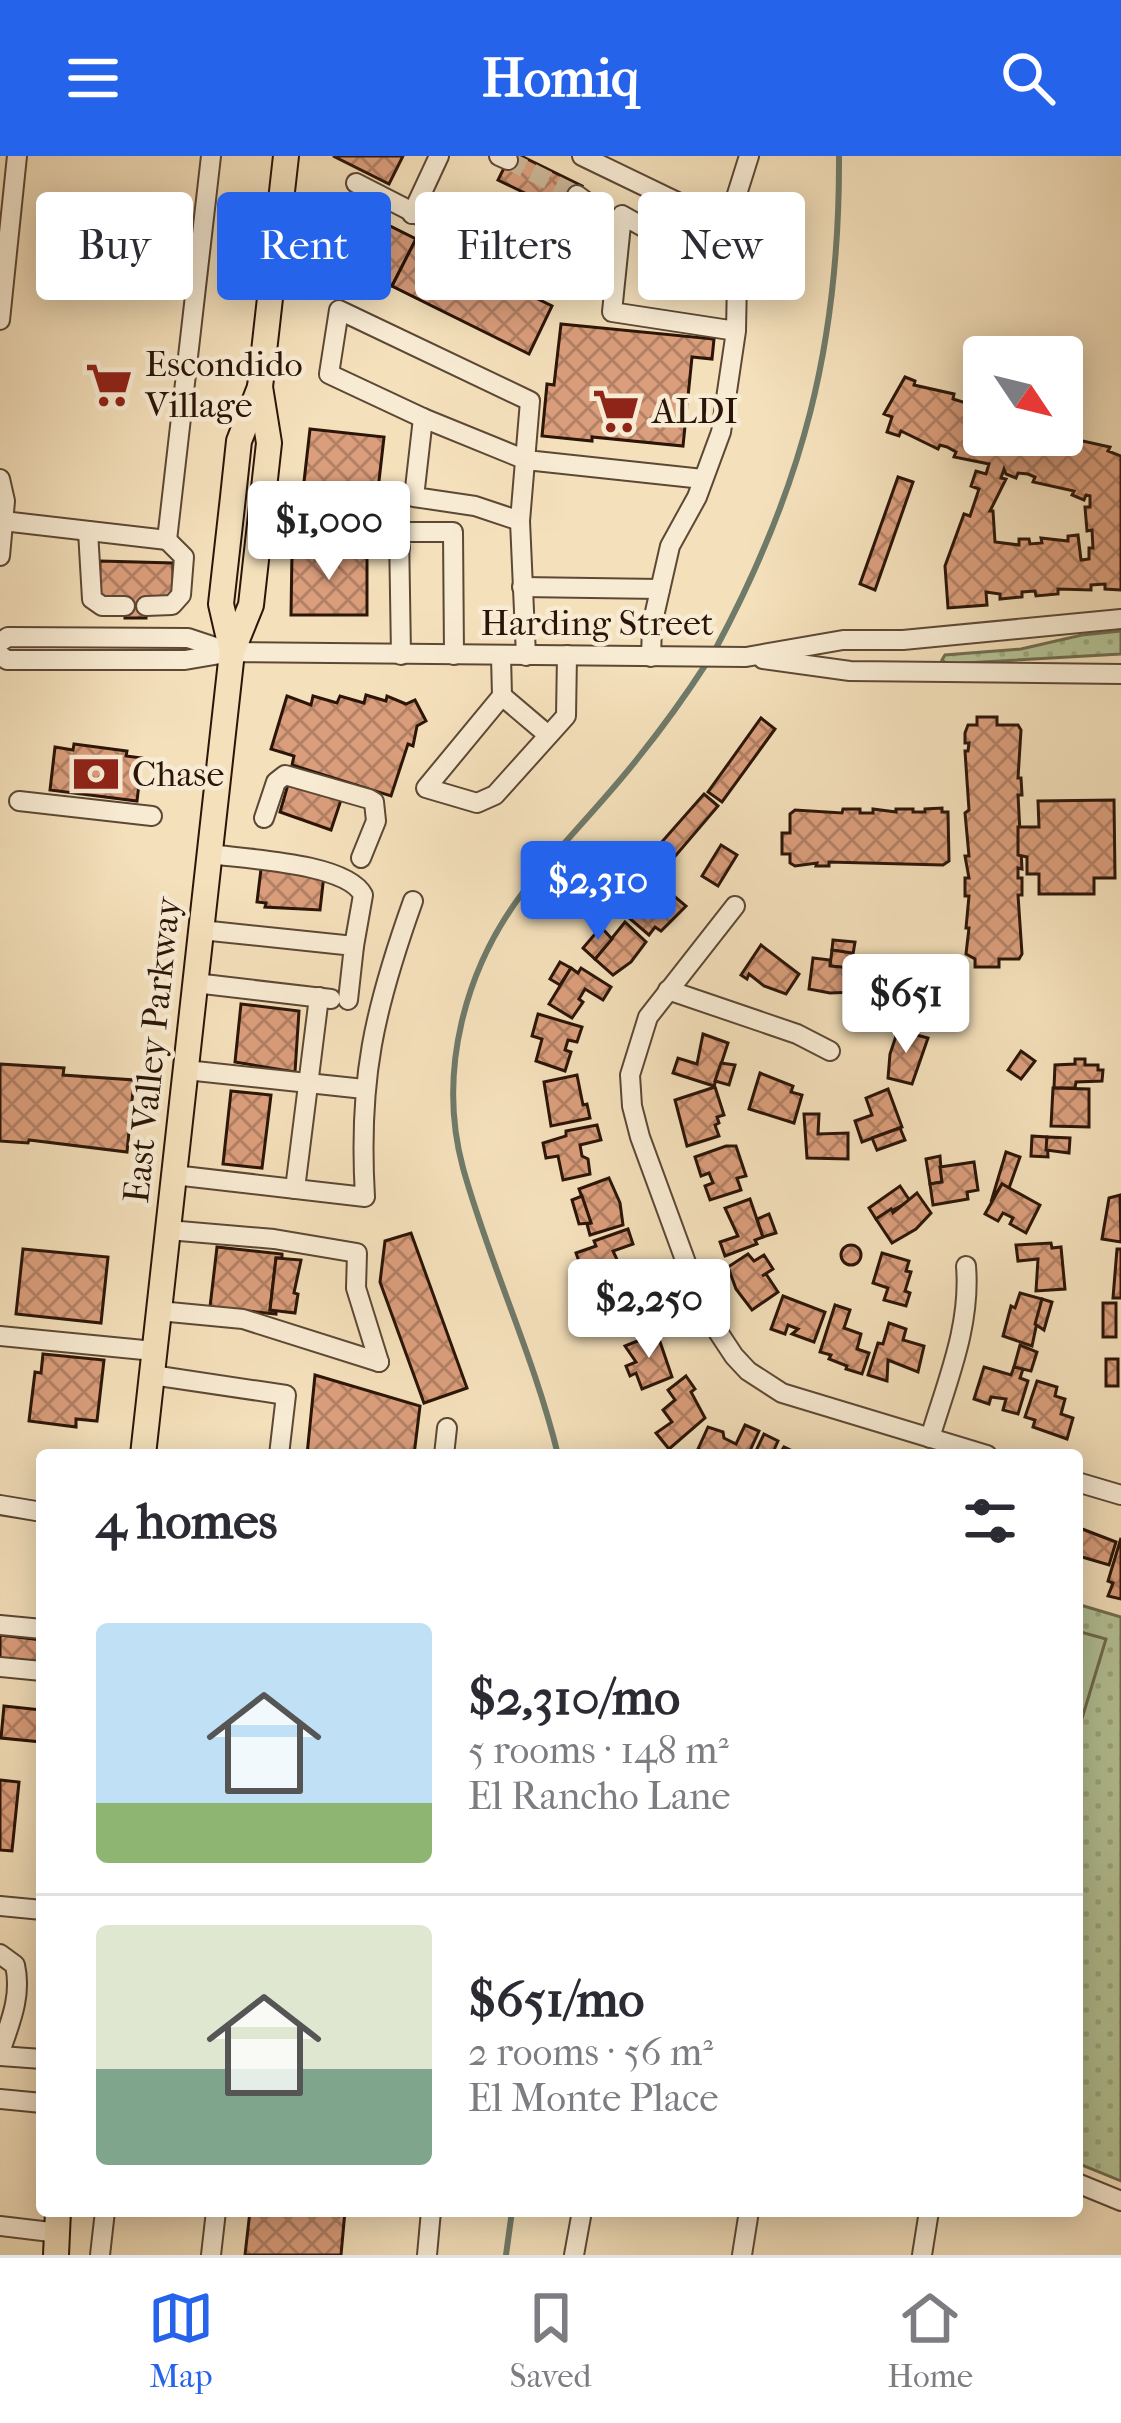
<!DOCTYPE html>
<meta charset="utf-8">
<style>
body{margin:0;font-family:"IM FELL French Canon",serif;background:#f2f2f3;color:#2b2b33;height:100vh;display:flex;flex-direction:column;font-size:45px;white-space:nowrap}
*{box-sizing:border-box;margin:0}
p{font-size:39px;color:#7c7c81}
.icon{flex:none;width:66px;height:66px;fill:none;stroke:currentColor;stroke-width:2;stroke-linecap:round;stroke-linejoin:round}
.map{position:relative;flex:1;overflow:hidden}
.side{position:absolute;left:36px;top:1293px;width:1047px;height:768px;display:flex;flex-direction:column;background:#fff;border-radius:12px;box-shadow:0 6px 30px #0003}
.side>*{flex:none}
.hud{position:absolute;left:36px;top:36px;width:1050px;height:108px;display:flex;gap:24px}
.needle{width:78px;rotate:125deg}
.tools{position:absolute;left:963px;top:180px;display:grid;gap:24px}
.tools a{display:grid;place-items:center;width:120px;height:120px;border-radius:12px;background:#fff;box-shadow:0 6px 30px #0003;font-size:60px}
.price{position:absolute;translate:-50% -102px;padding:0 27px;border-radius:12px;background:#fff;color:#222;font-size:39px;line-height:78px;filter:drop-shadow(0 3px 6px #0008)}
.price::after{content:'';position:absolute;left:50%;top:72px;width:36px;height:27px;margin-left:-18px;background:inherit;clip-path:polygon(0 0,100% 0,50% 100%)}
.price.current{background:#2563eb;color:#fff}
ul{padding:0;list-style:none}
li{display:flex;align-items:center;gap:36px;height:300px;padding:0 60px}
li+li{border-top:3px solid #e1e1e2}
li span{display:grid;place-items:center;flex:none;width:336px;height:240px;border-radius:12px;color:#555}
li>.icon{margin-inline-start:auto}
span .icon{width:144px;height:144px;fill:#fffc;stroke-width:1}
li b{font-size:51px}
h2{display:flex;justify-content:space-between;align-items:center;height:144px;padding:0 60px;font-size:51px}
.tag{padding:0 42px;border-radius:12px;background:#fff;box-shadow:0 6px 30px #0003;font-size:42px;line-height:108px}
.tag.current{background:#2563eb;color:#fff}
header{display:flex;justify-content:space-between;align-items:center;height:156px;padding:0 60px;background:#2563eb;color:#fff;font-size:54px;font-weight:700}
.tab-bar{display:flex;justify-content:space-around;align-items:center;height:168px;border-top:3px solid #e1e1e2;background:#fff;font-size:33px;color:#7c7c81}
.tab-bar a{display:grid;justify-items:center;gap:6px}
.tab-bar .current{color:#2563eb}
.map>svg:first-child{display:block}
.green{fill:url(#green-dots);stroke:#706c4f;stroke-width:3}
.pitch{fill:#b4c396;stroke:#706c4f;stroke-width:3}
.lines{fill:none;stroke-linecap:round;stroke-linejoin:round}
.stream{stroke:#6f7a69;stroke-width:6}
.building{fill:url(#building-cross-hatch);stroke:#2b1508;stroke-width:3;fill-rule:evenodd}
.minor-tunnel{stroke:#ccb797;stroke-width:18;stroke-dasharray:18 9;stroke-linecap:butt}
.minor-casing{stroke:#5d4835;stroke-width:22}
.major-casing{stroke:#2b1508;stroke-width:28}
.minor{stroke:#f8ebd3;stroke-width:18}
.major{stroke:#f4e0bb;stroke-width:24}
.labels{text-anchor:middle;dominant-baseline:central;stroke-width:9;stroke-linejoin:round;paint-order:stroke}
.poi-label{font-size:36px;fill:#2b1508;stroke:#f8ebd3;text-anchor:start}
.street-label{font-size:36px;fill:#2b1508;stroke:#f8ebd3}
</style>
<header><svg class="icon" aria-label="menu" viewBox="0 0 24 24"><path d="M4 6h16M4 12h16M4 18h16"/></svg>Homiq<svg class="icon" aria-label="search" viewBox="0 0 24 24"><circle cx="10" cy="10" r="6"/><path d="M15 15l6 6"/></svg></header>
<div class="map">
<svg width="1121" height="2099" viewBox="0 0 1121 2099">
<defs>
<pattern id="green-dots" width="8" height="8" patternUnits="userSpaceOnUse" patternTransform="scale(3)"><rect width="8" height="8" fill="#b4c396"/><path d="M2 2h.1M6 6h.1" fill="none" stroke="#9ba780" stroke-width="1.8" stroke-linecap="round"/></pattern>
<pattern id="building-cross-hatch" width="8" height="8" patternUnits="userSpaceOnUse" patternTransform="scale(3)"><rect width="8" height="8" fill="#db9e7c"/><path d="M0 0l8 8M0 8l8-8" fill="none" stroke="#b28064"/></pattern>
</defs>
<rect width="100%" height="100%" fill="#f4e0bb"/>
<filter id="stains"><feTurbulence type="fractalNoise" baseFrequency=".00167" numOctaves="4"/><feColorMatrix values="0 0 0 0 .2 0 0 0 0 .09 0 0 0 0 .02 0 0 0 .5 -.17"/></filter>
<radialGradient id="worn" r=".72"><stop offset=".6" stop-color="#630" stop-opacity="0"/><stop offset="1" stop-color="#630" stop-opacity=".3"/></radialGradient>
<g class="green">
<path d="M1121,475v23l-174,10 -5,-4 3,-5 76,-6 61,-14z"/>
<path d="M1077,1448l44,13v564l-44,-18z"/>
</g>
<path class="pitch" d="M1077,1475l29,8 -29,96z"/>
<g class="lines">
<g class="stream">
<path d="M715,494c88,-164 125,-307 124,-494"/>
<path d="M558,1299c-24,-99 -68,-190 -95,-287 -26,-96 2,-200 61,-277 36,-46 78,-87 114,-133 25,-31 48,-63 70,-97"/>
<path d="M506,2099l6,-44"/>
</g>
</g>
<g class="building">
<path d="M333,0h70l-14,28z"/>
<path d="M510,0h11l61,30 -14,28 -70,-34z"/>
<path d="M360,55l56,28 -24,47 -19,-9 -4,9 -44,-22 14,-29 4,3 5,-10 3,1z"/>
<path d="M416,83l136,67 -23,48 -137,-68z"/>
<path d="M561,168l153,15 -2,20 -20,-2 -9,89 -91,-9v4l-50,-5 5,-52 7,1z"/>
<path d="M905,221l10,4 -1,4 40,9 -1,5 16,5 2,-4 13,2v33h78v-4l9,3 -2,4 41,9 -2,4 13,5v134l-16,-1v-5l-14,1v5l-33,-1v5l-22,2 -1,-5 -13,1v5l-22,2v-5l-14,-2 1,13 -39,3 -3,-42 19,-52 6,2 9,-27 -8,-3 5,-15 10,3 3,-10 -35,-7 2,-5 -9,-5 -7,-2 -2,4 -37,-18 -2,5 -12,-4 5,-15 -8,-3zM1004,313l2,5 10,4 2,-5 10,1 7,3 -2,5 41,9 -2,4 12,5 2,-5 4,1v11h-5l2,24 5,-1 1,18h-4v11l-8,1 -3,-25 -10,1v5l-27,-3 1,5 -12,1 -1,-5h-10v6l-24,-3 -2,-31h-3l16,-32 -5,-1z"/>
<path d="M310,273l74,8 -9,79 -74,-8z"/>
<path d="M898,321l15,5 -38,108 -15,-6z"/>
<path d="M299,366h24l-1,29h-23z"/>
<path d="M292,395l75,1v63h-76z"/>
<path d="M100,405l73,2v33l-27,7v15h-21v-14l-26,-1z"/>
<path d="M366,539l20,6 1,-5 19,8 9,-4 11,21 -9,5 -4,20 -5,-2 -17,52 -99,-31 2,-9 -23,-7 16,-53 24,9 2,-9 24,7 3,-7 24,7z"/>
<path d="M977,561h20v8h21l3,5 -3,48h3l1,17h-4l4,74 -4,-1v10h4v17h-4l4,59 -3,5h-20v8h-24v-8l-9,-5 3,-26h-3l3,-32h-4v-18h4l-4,-22h4l-4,-43 4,-3 -4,-59h3l1,-8h-4v-10l3,-8h9z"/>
<path d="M761,562l14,11 -53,73 -14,-10z"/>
<path d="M74,588l53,7 -1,5 16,2 -5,43 -87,-11 5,-43 18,3z"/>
<path d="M289,625l53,16 -11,33 -51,-18z"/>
<path d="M704,638l14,12 -58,68 -15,-13z"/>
<path d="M1114,644l1,78h-21v16h-55v-20h-12v-17l-9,-2v-28h21l-1,-26z"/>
<path d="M942,652v4h6l1,49 -6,4 -114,-3v4h-13l1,-3 -22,3 -5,-3v-9h-8v-21h8v-19l5,-4 47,3 1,-4h17v4h13v-4l23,3v-3h17v3h12v-3z"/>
<path d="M721,689l16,10 -19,31 -16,-10z"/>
<path d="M261,713l63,6 -4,35 -55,-3 1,-4 -9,-1z"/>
<path d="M649,735l11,9 8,-9 18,15 -25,25 -6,-4 -6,8 -21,-18z"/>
<path d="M625,766l21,20 -15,20 -18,13 -18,-16z"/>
<path d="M601,771l11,12 -17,20 -12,-11z"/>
<path d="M833,784l22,2 -2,12 -21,-4z"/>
<path d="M761,789l38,29 -13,20 -22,-8 -15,-12 -2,5 -6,-4z"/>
<path d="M832,794l20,3 -2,15 -20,-2z"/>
<path d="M813,802l17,2v6l28,3 -3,23 -25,1 -21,-4z"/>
<path d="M560,806l11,6 -11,17 -10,-6z"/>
<path d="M571,812l7,5 3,-5 30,19 -8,13 -18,-11 -6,10 4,3 -11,16 -23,-14z"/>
<path d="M895,824l5,4 4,-4 5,5 -3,4 14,11 -17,22 -9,-7 -3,5 -30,-21 13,-17 12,9z"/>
<path d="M241,848l58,7 -4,61 -60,-10z"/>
<path d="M538,858l44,13 -5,15 -9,-2 -3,10 6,2 -6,19 -29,-10 6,-22 -10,-3z"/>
<path d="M898,874l30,8 -16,46 -24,-6 2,-24z"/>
<path d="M703,878l25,9 -14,43 -41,-13 5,-15 19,6z"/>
<path d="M1021,895l14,10 -14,18 -13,-9z"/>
<path d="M1075,903h10v6h13v5h5l-1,11 -26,1 -1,6h-21l1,-23 20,-1z"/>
<path d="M721,907l14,2 -6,20 -14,-4z"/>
<path d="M0,908l64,4 -1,7 71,5 -7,72 -98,-12 -1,3 -28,-2z"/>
<path d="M760,917l33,13 -2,6 11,3 -8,28 -45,-14z"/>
<path d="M577,919l6,30 4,-1 3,14 -39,8 -7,-44z"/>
<path d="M715,931l9,28 -7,2 2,6 -4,2 4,11 -32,10 -12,-46z"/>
<path d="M1053,932l36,1v38l-38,-1z"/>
<path d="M888,933l14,38 -40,15 -7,-21 17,-6 -6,-17z"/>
<path d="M231,935l40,4 -9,73 -39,-4z"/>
<path d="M804,958h15l-1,20 30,-1v26l-41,-1z"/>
<path d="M597,969l4,15 -21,5 2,11 6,3 2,15 -27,6 -5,-24 -12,2 -3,-15 23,-7v-5z"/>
<path d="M900,972l5,12 -28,10 -5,-12z"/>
<path d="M1032,980l15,1 1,20 -17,-1z"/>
<path d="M1047,981l23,1 -1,15 -23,-3z"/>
<path d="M726,990h10l10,30 -9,2 4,12 -31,10 -5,-14 8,-3 -4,-10 -8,3 -6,-19z"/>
<path d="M1006,996l14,5 -11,31 -7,-4 -11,18z"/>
<path d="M940,1000l2,26 -12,2 -4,-25z"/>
<path d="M974,1006l4,28 -11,2 1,7 -35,6 -3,-21 12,-2 -2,-15z"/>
<path d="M609,1022l11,25 3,22 -33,10 -3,-11 4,-1 -12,-34z"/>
<path d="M1002,1028l38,21 -14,28 -16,-9 3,-6 -10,-5 -5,8 -13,-7z"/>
<path d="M900,1030l10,15 -34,18 -7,-11z"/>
<path d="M917,1037l14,20 -15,16 -24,14 -16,-24 15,-10 2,4z"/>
<path d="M1120,1039l1,47 -19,-3 7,-41z"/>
<path d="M582,1040l9,27 -12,1 -7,-24z"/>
<path d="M750,1043l13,38 -8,3 2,4 -32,12 -5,-14 18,-6 -13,-28z"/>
<path d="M769,1058l7,19 -13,4 -6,-18z"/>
<path d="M628,1073l5,15 -20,7 13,28 -25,9 -8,-22 -11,4 -6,-17 20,-7 -2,-5z"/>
<path d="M411,1077l56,155 -43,15 -44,-121 5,-41z"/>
<path d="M1051,1087l1,5 9,-1 4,42 -29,2 2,-32 -20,2 -2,-16z"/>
<circle cx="851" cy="1099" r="10"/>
<path d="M217,1091l65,7v4h-6l-6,52 6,1v3l-66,-7z"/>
<path d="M23,1093l85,8 -7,66 -85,-9z"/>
<path d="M1117,1093h4v49h-8z"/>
<path d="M882,1097l27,8 -3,10 5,1 -6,19 5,2 -4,13 -22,-6 4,-12 -15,-5z"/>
<path d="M748,1098l6,7 10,-6 9,14 -11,7 4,-2 12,18 -26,18 -16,-21 -8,-22z"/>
<path d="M276,1102l25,2 -7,33 4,1 -3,19 -25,-3z"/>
<path d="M642,1125l13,33 -4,1 3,11 -23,9 -3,-8 -12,5 -8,-22 10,-4 -6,-16z"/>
<path d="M1020,1137l22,6 -10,47 -29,-10 8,-30 4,2z"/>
<path d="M783,1140l42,16 -11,30 -22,-8 6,-5 -10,-4 -3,9 -14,-5z"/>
<path d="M1042,1143l10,3 -8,28 -9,-6z"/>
<rect x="1103" y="1147" width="13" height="34"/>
<path d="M835,1149l15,5 -6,18 17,6 -4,15 12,4 -7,21 -16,-5 1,-3 -18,-7 2,-4 -11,-3z"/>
<path d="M889,1167l17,6 -3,11 21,6 -6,26 -30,-12 -1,21 -19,-6 10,-32 5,1z"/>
<path d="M657,1177l15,44 -30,12 -6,-16 -6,3 -4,-10 10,-4 -11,-16z"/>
<path d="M1020,1189l17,7 -6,19 -17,-4z"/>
<path d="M43,1198l61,6 -7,61 -21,-2v8l-47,-6 6,-49 6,1z"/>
<rect x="1106" y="1203" width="12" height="27"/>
<path d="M984,1211l27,8 3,-8 9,2 -3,9 8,3 -10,33 -15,-4 3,-11 -15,-2 -2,7 -15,-5z"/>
<path d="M315,1219l105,31 -6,49h-107z"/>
<path d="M686,1220l9,13 -4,3 14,26 -36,31 -13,-16 16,-11 -9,-12 12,-10 -7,-10z"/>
<path d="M1037,1225l20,6 -2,9 10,3 -4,15 12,4 -6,21 -34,-12 2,-7 -10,-3z"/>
<path d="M745,1269l14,6 -11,24h-37l-13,-6 10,-22 15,5 1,6 12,6z"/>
<path d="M764,1278l14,7 -4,9 6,3 4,-6 17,8h-47z"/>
<path d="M1077,1371l39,15 -7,23 -27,-8 -5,3z"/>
<path d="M1121,1382v61l-13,-3 5,-13 -5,-2z"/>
<path d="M0,1479l42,5v31l-42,-5z"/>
<path d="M4,1550l38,4v32l-41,-4z"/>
<path d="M0,1624l19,2 -7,69 -12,-1z"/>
<path d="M250,2055h95l-4,44h-96z"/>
</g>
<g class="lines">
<g class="minor-tunnel">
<path d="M508,4l69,35"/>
<path d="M299,391h23"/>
</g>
<defs>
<g id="minor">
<path d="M499,0l9,4"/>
<path d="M582,0l145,70 22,-70"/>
<path d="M356,27l162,83 37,14c36,-16 38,-29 39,-67l-2,-7 -15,-11"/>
<path d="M412,58l27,-58"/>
<path d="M0,164l17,-164"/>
<path d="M423,262l-9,79 61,9 45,15"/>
<path d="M0,323l5,22 -5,55"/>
<path d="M3,365l164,19 44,-384"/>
<path d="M88,375l4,68 10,7h23"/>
<path d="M323,376h130l1,123"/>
<path d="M399,376l2,123"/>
<path d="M259,378l28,3 12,-5"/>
<path d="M322,391l78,1"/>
<path d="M522,431l138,2"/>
<path d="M146,450l26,-1 9,-10 3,-38 -17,-17"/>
<path d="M0,486l8,-5 180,1 39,13"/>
<path d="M0,499l7,5h178l47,-8 514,5 97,-17h60l218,-21"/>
<path d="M501,500l1,40 -76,92 51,15 18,-8 71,-79 1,-61"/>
<path d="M526,500l-6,-135 10,-120 -191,-91 -10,64 94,44 103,42 177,19"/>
<path d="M651,501l1,-32 18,-79 27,-49 24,-65 15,-101 1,-51 -115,-65 -10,97 124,19"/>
<path d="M763,503l87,12 271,3"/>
<path d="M502,540l46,39"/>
<path d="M19,645l133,15"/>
<path d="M264,662l12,-36 9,-7 84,24 5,3 2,19 -15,37"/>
<path d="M209,698c36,5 138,9 154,41l-9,51"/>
<path d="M735,750l-87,111 -18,58 2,31 8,31 63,172 31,47 14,15 34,22 205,62"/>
<path d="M201,774l153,16 -6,54"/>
<path d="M195,827l136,16"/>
<path d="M668,834l129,44 33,17"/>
<path d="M186,914l178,19"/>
<path d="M174,1019l191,22c-7,-117 9,-187 48,-296"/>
<path d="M295,1033l24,-192"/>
<path d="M168,1074l106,9 83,14 -1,35 23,74"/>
<path d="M159,1155l84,8 136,43"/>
<path d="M0,1180l154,15"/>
<path d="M152,1219l134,20 -7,60"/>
<path d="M930,1282c17,-57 41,-112 36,-172"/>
<path d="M444,1299l3,-27"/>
<path d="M1077,1326l44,13"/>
<path d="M0,1349l42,7"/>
<path d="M0,1469l42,4"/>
<path d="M0,1511l42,4"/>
<path d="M0,1750l42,4"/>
<path d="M0,1798l15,11c7,31 -5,58 -15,87"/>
<path d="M0,1900l42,3"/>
<path d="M0,1943l42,4"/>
<path d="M1077,2027l44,18"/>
<path d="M0,2070l59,7"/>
<path d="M100,2099l5,-44"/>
<path d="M211,2099l5,-44"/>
<path d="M427,2099l4,-44"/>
<path d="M574,2099l8,-44"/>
<path d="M742,2099l7,-44"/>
<path d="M922,2099l7,-44"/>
</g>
<g id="major">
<path d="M232,496l-11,-48 12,-107 6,-56 21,-54 26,-231"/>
<path d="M143,1299l89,-803 19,-47 18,-162 -9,-56"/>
<path d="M56,2099l2,-44"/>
</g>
</defs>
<use href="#minor" class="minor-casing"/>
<use href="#major" class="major-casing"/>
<use href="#minor" class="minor"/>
<use href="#major" class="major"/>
</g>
<defs>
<symbol id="supermarket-bare" viewBox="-9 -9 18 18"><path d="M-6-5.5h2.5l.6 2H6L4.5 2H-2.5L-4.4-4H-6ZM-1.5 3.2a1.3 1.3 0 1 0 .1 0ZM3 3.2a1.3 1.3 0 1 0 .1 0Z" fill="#8f2418" stroke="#f8ebd3" stroke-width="2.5" paint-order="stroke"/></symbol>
<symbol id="bank-bare" viewBox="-9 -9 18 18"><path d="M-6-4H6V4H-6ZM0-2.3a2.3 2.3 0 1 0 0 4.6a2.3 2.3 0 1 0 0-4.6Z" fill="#8f2418" stroke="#f8ebd3" stroke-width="2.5" paint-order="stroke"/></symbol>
</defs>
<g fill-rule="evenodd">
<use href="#supermarket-bare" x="76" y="196" width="66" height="66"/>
<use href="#supermarket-bare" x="583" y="222" width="66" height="66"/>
<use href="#bank-bare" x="63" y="585" width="66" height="66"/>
</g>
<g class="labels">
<g class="poi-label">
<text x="145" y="208">Escondido<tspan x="145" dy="41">Village</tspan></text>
<text x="652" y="255">ALDI</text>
<text x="132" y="618">Chase</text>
</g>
<g class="street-label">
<text x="597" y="467">Harding Street</text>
<text transform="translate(152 894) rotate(-84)">East Valley Parkway</text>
</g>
</g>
<rect width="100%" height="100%" filter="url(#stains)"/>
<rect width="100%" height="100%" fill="url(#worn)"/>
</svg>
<div class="tools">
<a><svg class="needle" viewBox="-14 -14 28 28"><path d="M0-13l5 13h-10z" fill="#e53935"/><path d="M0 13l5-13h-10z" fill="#7c7c81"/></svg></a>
</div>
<b class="price" style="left:329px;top:427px">$1,000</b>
<b class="price current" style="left:598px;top:787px">$2,310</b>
<b class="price" style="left:906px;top:900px">$651</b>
<b class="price" style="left:649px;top:1205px">$2,250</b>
<div class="hud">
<a class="tag">Buy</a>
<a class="tag current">Rent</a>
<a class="tag">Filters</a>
<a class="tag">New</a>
</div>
<section class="side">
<h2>4 homes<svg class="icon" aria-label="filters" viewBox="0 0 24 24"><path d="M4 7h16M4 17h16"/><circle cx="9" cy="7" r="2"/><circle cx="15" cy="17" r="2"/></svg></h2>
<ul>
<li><span style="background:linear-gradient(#bfe0f5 75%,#8fb573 0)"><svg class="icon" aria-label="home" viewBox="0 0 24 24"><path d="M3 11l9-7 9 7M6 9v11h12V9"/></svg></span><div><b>$2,310/mo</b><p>5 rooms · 148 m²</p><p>El Rancho Lane</p></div></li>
<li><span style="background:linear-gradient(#dfe7d0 60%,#7fa58c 0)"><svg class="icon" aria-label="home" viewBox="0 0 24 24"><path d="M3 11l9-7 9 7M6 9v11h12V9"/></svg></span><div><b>$651/mo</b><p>2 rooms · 56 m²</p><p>El Monte Place</p></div></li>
</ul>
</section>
</div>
<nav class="tab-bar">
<a class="current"><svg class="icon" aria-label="map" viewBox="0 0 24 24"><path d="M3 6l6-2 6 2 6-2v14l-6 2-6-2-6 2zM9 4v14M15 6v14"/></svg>Map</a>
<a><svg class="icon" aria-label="saved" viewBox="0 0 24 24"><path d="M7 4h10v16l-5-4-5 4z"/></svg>Saved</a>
<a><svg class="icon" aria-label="home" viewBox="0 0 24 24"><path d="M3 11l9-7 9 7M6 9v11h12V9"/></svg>Home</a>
</nav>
